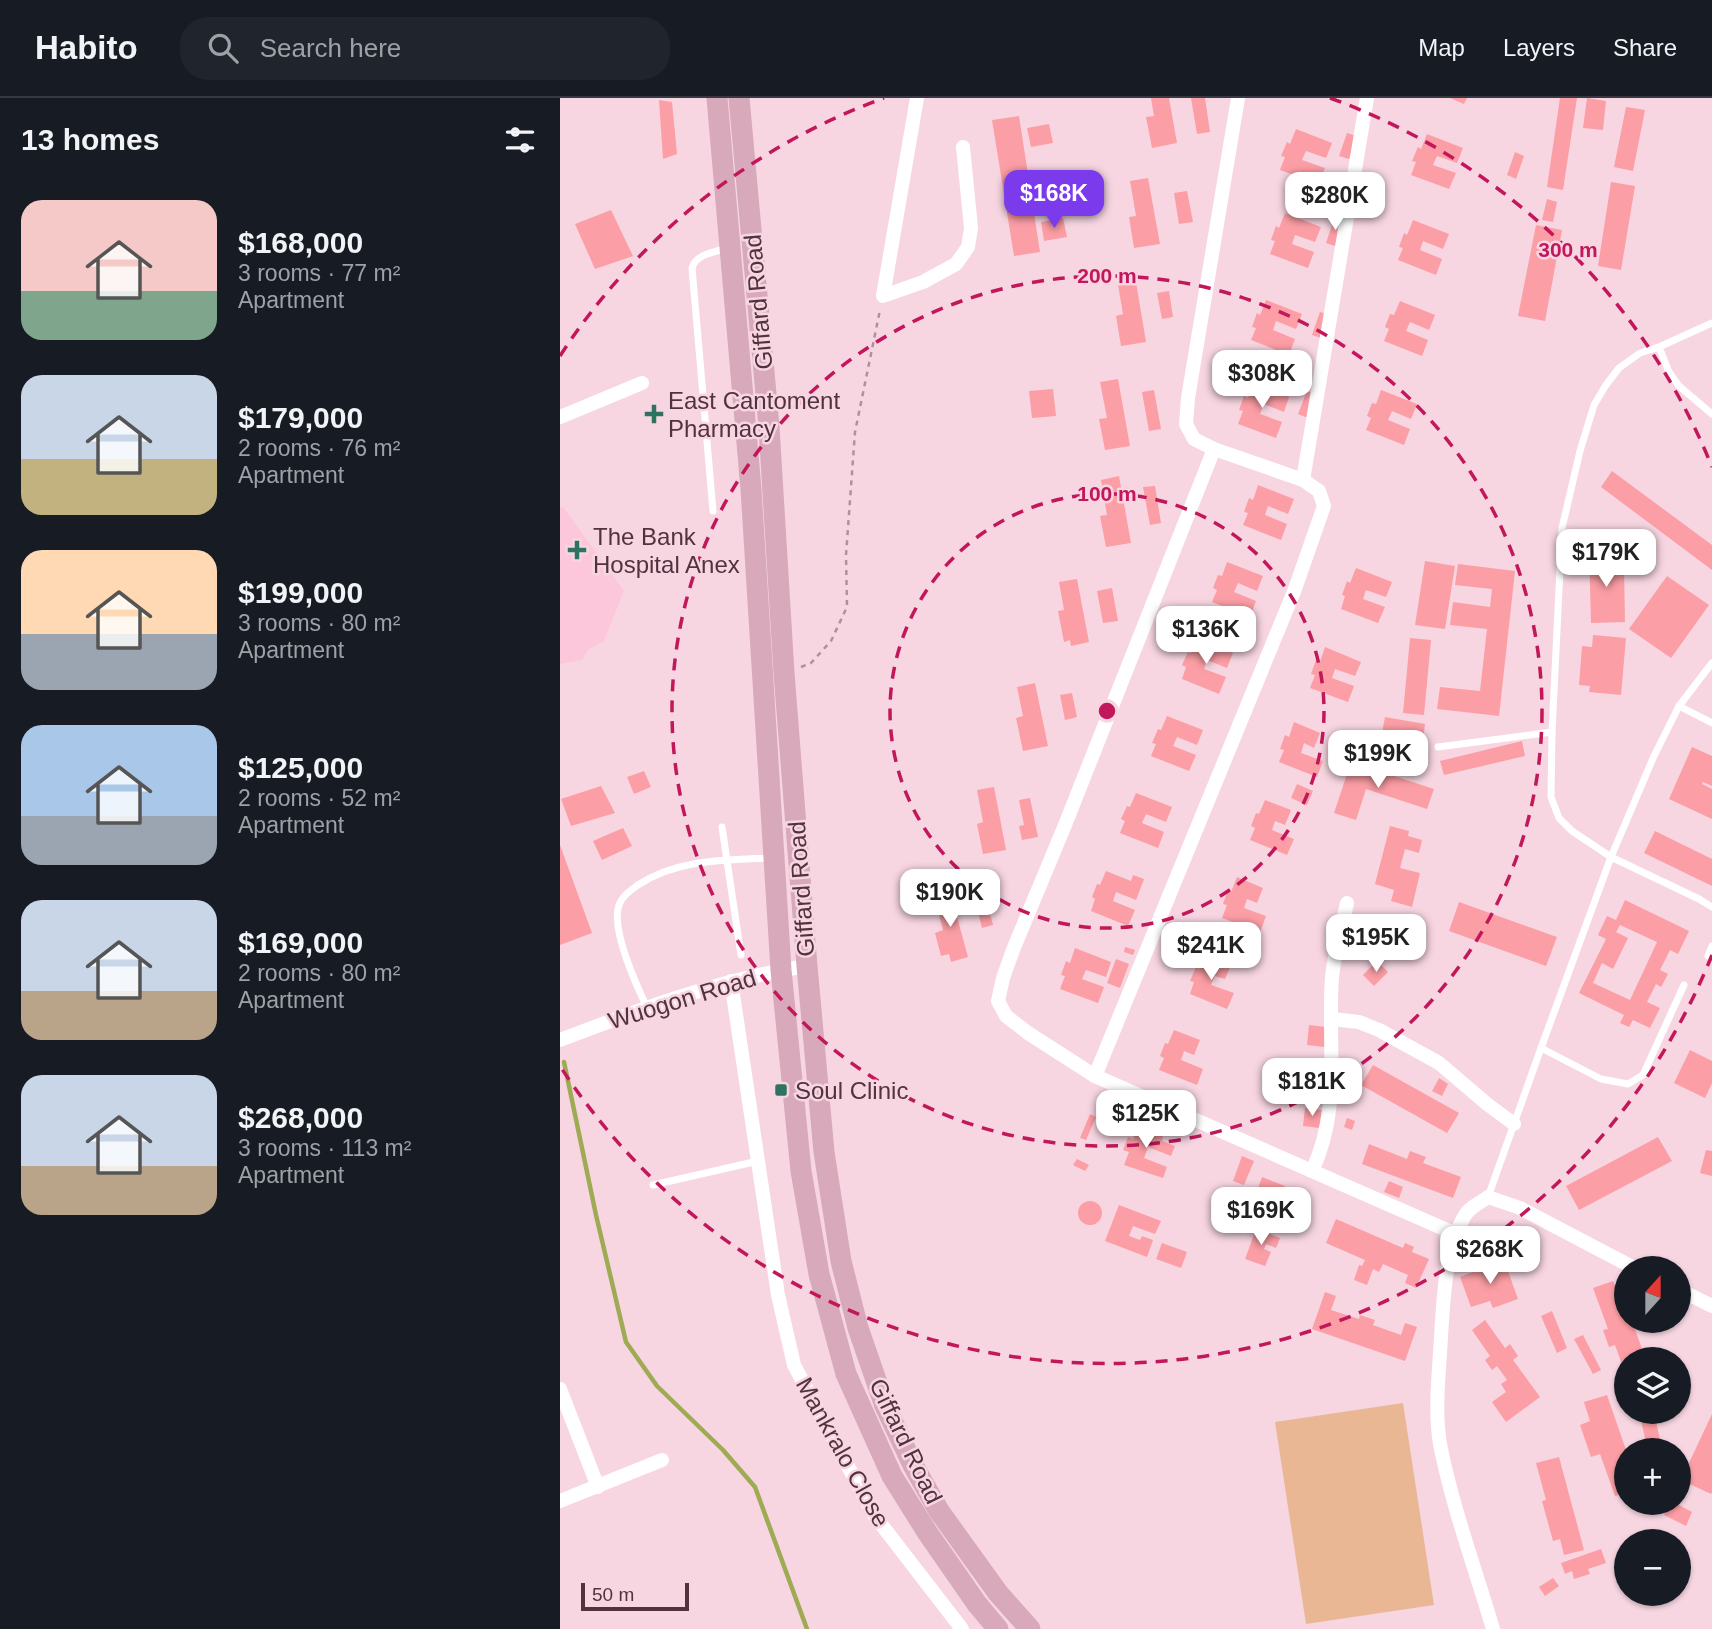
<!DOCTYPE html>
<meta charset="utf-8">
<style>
body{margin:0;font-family:Arial,sans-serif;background:#20242c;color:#f1f3f6;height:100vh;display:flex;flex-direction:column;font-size:26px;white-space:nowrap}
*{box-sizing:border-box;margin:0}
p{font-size:23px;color:#9ea1a6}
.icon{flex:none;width:38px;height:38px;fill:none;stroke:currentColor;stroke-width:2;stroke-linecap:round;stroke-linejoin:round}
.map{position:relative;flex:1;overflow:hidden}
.side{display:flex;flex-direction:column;background:#171b24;width:560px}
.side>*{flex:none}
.needle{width:46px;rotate:21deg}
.buttons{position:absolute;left:1054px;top:1158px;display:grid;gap:14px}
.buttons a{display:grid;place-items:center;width:77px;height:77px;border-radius:50%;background:#171b24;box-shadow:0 2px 5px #0004;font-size:35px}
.scale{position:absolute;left:21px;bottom:18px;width:108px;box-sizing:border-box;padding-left:7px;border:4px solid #51323e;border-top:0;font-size:19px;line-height:24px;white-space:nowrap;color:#51323e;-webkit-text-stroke:5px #f7d6e2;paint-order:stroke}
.price{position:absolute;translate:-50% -60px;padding:0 16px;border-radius:14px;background:#fff;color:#222;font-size:23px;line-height:46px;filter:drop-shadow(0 2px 4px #0008)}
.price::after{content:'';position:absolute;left:50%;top:42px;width:21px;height:16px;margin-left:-10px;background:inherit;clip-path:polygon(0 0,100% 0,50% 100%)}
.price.on{background:#7c3aed;color:#fff}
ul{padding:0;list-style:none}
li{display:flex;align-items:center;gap:21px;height:175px;padding:0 21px}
li span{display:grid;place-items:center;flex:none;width:196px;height:140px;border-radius:21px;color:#555}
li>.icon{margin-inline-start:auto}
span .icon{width:84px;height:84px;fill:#fffc;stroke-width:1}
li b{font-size:30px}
h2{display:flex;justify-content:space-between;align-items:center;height:84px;padding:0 21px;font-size:30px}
header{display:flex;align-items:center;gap:42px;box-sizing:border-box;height:98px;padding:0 35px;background:#171b24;border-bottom:2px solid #363941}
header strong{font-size:33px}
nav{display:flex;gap:38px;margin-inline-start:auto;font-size:24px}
.search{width:490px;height:63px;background:#20242c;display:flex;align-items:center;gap:18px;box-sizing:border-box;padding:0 24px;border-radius:28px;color:#9ea1a6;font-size:26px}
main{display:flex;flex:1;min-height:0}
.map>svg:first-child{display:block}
.built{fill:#fcc7da}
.green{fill:#eab795}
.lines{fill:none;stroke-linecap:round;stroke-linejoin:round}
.stream{stroke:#9faa54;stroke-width:4.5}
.building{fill:#fc9ea5;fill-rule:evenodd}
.path{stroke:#b0909c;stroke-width:2.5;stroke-dasharray:5 5;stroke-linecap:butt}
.lane{stroke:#fff;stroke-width:7}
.street{stroke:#fff;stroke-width:14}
.primary{stroke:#d7a9bb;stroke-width:21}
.ring{fill:none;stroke:#c2185b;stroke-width:3.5;stroke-dasharray:12 9}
.poi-dot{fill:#307262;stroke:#f7d6e2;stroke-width:2.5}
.labels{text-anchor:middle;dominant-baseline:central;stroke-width:5;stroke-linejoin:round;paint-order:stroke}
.street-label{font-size:24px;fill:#51323e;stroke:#f7d6e2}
.poi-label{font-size:24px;fill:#51323e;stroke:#f7d6e2;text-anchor:start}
.centre{fill:#c2185b;stroke:#f7d6e2;stroke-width:3.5}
.ring-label{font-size:21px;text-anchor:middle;font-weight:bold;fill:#c2185b;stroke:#f7d6e2;stroke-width:5;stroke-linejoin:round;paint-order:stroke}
</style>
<header>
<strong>Habito</strong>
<div class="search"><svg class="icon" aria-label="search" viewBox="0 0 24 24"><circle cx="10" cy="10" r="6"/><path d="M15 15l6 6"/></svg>Search here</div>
<nav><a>Map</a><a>Layers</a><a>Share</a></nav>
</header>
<main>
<section class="side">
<h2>13 homes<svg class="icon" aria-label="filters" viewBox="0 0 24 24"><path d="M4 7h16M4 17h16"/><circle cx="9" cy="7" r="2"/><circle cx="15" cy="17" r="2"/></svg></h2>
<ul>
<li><span style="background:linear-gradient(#f6c9c9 65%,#7fa58c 0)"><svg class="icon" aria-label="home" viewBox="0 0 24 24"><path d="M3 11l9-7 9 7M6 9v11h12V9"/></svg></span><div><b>$168,000</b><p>3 rooms · 77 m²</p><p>Apartment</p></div></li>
<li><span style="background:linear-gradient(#c9d6e8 60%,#c2b280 0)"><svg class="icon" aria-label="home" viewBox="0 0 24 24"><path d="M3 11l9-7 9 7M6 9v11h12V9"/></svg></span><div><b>$179,000</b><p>2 rooms · 76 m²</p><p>Apartment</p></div></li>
<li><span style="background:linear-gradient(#ffd9b3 60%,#9aa5b1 0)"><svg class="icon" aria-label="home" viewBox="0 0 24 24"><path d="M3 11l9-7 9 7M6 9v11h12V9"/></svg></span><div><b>$199,000</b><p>3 rooms · 80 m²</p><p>Apartment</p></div></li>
<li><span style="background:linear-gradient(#a9c7e8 65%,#9aa5b1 0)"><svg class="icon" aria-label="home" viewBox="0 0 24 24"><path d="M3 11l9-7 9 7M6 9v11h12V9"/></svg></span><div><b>$125,000</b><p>2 rooms · 52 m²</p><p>Apartment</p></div></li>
<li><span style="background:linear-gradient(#c9d6e8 65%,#b9a48a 0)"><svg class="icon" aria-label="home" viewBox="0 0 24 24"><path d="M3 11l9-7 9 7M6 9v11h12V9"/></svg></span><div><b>$169,000</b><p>2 rooms · 80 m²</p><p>Apartment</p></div></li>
<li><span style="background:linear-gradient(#c9d6e8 65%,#b9a48a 0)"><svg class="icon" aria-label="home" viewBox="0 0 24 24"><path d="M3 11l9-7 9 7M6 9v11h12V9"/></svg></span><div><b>$268,000</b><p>3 rooms · 113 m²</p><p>Apartment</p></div></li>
</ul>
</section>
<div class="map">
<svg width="1152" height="1531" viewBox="0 0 1152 1531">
<rect width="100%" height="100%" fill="#f7d6e2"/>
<path class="built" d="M3,409l61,84 -20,50 -16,9 -6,10 -22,4v-156z"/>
<path class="green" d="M843,1305l31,202 -128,19 -31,-202z"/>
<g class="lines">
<path class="stream" d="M4,964l32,153 30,127 31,44 66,64 32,37 52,142"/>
</g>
<g class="building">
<path d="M591,0h18l8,45 -25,5 -6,-31 8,-1z"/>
<path d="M631,0h14l5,34 -13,2z"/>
<path d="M890,0h17l-3,6z"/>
<path d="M1000,0h17l-14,92 -16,-3z"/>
<path d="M1027,0l19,3 -3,29 -20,-2z"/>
<path d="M99,2l13,2 5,52 -14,5z"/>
<path d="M1066,9l19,3 -12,61 -19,-4z"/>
<path d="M459,18l21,136 -26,4 -22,-136z"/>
<path d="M489,26l4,19 -22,4 -4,-19z"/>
<path d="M736,31l36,14 -6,15 -20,-7 -4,9 23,8 -7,16 -38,-14 5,-13 -4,-1 6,-14 3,2z"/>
<path d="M787,35l10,3 -8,23 -10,-3z"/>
<path d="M867,36l36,14 -6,15 -20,-7 -4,9 23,8 -7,16 -38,-14 5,-13 -4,-1 6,-14 3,2z"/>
<path d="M955,54l9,4 -8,23 -9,-4z"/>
<path d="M496,75l4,19 -23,4 -3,-19z"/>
<path d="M588,80l12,66 -26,4 -5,-31 7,-1 -6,-35z"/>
<path d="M1051,84l24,4 -14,84 -23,-4z"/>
<path d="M627,93l6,31 -14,2 -5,-31z"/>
<path d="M987,101l10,3 -4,20 -11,-2z"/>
<path d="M51,112l22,46 -38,13 -20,-45z"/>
<path d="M725,115l36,14 -6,15 -20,-7 -3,9 22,8 -6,16 -38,-14 5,-13 -4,-1 5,-14 3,2z"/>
<path d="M503,120l4,19 -23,4 -3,-19z"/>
<path d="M774,121l10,4 -9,23 -9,-3z"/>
<path d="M853,122l36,14 -6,15 -20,-8 -3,9 22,9 -6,16 -38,-15 5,-12 -4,-1 5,-14 3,2z"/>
<path d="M976,127l26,5 -17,91 -27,-5z"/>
<path d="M575,178l11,66 -25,4 -5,-30 7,-2 -6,-35z"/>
<path d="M609,193l4,26 -11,2 -5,-26z"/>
<path d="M706,202l36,14 -6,15 -20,-8 -3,9 22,9 -6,16 -38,-15 5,-12 -4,-1 5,-14 3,2z"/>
<path d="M840,203l35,14 -6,15 -19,-8 -4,9 22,9 -6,16 -38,-15 5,-12 -4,-2 5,-13 4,1z"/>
<path d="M760,214l10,3 -9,23 -9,-3z"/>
<path d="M558,281l12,67 -25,4 -6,-31 8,-1 -7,-36z"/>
<path d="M694,285l35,14 -5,15 -20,-8 -4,10 22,8 -6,16 -38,-14 5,-13 -4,-1 5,-14 4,2z"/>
<path d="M493,291l3,27 -24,2 -3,-27z"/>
<path d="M594,292l7,39 -12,2 -7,-39z"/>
<path d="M821,292l36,14 -6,15 -19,-8 -4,9 22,9 -6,16 -38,-15 5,-12 -4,-2 5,-13 4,1z"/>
<path d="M747,293l10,4 -9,23 -10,-4z"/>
<path d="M1052,373l100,74v25l-111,-83z"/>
<path d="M559,378l12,67 -25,4 -6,-31 7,-1 -6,-35z"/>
<path d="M698,387l36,14 -6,15 -20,-8 -3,9 22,9 -6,16 -38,-15 5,-12 -4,-1 5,-14 4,2z"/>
<path d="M595,388l6,37 -11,2 -7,-38z"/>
<path d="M1049,453v6h5v12h10l1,53 -34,1 -2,-71z"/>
<path d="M865,463l30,5 -10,63 -30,-4z"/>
<path d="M667,464l36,14 -6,15 -19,-8 -4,9 22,9 -6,16 -38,-15 5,-12 -4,-2 5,-13 4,1z"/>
<path d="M898,466l57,7 -16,145 -62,-7 3,-22 40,4 7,-62 -37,-4 3,-23 37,5 2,-18 -37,-4z"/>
<path d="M796,470l36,14 -6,15 -20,-7 -3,9 22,8 -7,16 -37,-14 4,-13 -3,-1 5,-14 3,2z"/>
<path d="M1107,478l42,29 -38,53 -42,-29z"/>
<path d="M517,481l12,63 -18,4 -1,-6 -6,2 -6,-31 6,-1 -5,-28z"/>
<path d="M552,490l6,33 -15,2 -6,-32z"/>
<path d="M1033,537l33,3 -5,57 -32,-3 1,-6 -11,-1 3,-39 10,1z"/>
<path d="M850,540l21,2 -7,75 -21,-2z"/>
<path d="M637,541l36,14 -6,15 -20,-8 -3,9 22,8 -7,17 -37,-15 4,-12 -4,-2 6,-13 3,1z"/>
<path d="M765,549l36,15 -6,14 -20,-7 -3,9 22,8 -6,16 -38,-14 5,-13 -4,-1 5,-14 4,2z"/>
<path d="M475,585l13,63 -25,5 -7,-33 7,-2 -6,-29z"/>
<path d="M512,595l5,24 -12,3 -5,-25z"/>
<path d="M607,618l36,14 -6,15 -20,-8 -4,9 23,9 -7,16 -38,-15 5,-12 -4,-1 6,-14 3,1z"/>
<path d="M825,619l40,7 -2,16 -41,-7z"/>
<path d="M734,624l26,11 -6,15 -10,-5 -3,10 22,8 -6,16 -38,-15 5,-12 -4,-1 5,-14 4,2z"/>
<path d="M819,640l20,3 -4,22 -20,-4z"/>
<path d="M962,643l3,15 -81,19 -4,-14z"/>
<path d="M1132,649l20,9v30l-9,-4 -1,2 10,5v30l-43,-20z"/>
<path d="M791,664l83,27 -7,20 -61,-20 -10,31 -22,-7z"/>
<path d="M84,673l7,16 -17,7 -7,-17z"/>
<path d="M737,686l16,7 -6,14 -16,-7z"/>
<path d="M41,688l14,27 -44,13 -10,-27z"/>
<path d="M434,689l12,63 -23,4 -6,-30 6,-2 -6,-32z"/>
<path d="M576,695l36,14 -6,15 -20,-8 -4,9 22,9 -6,16 -38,-15 5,-12 -4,-2 6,-13 3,1z"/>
<path d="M470,700l8,39 -16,3 -3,-14 5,-1 -5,-25z"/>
<path d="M705,702l26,10 -6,15 -10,-4 -3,9 22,9 -7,16 -37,-15 5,-12 -4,-2 5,-13 3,1z"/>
<path d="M830,728l19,5 -1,5 14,4 -3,13 -14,-4 -5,19 20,5 -8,34 -21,-6 3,-11 -19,-6z"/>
<path d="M63,730l9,18 -30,14 -9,-19z"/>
<path d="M1095,733l57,28v27l-68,-33z"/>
<path d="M0,747l32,88 -32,12z"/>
<path d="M546,773l25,10 2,-6 11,4 -8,21 -20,-8 -3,9 22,9 -7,16 -37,-15 4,-12 -3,-2 5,-13 3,1z"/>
<path d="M677,779l26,11 -6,15 -10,-4 -3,9 22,8 -6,16 -38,-14 5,-13 -4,-1 5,-14 3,2z"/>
<path d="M390,793l18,66 -17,5 -2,-8 -8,2 -6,-23 8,-3 -9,-35z"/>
<path d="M1065,802l64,31 -11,23 -8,-4 -10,20 8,4 -7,13 -5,-3 -9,18 13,6 -10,20 -17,-8 -4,7 -9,-4 4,-8 -45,-22 27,-54 -8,-4 9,-19 9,4zM1060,827l37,17 -27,58 -37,-17 9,-20 11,6 15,-31 -12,-6z"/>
<path d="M427,804l6,23 -11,3 -6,-24z"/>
<path d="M899,804l98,35 -11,29 -97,-35z"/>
<path d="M565,849l10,3 -2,5 -9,-3z"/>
<path d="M515,850l36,14 -5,15 -20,-7 -4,9 22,8 -6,16 -38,-14 5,-13 -4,-1 5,-14 4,2z"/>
<path d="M645,856l26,11 -6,14 -10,-3 -4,9 23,8 -7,16 -37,-15 4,-12 -4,-1 6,-14 3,2z"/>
<path d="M556,861l13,5 -9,24 -13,-5z"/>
<path d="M817,863l11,11 -14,14 -11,-11z"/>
<path d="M749,927l17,2 -2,20 -17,-2z"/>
<path d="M614,932l26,10 -6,15 -10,-4 -3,9 22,9 -6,16 -38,-15 5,-12 -4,-2 5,-13 3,1z"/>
<path d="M1130,952l22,11v22l-7,15 -31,-15z"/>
<path d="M749,964l18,4 -4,18 -17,-3z"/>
<path d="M813,967l86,48 -12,20 -86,-48z"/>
<path d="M879,980l9,6 -6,12 -10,-5z"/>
<path d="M745,1010l17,2 -3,18 -16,-2z"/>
<path d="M530,1016l6,3 -10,23 -6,-2z"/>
<path d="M787,1020l8,3 -3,9 -8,-3z"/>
<path d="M580,1023l13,4 -2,7 12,4 -1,5 13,5 -4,10 -23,-9 -4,11 23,9 -4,11 -39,-13 5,-13 -6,-2 5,-13 5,2z"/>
<path d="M1098,1039l14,24 -93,49 -13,-24z"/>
<path d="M809,1046l38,15 3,-8 16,6 -3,6 38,14 -8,21 -91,-34z"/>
<path d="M1146,1052l6,1v25l-12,-3z"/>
<path d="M682,1058l12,5 -10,24 -11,-4z"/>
<path d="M517,1061l12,6 -4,6 -12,-6z"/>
<path d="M702,1079l23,9 -10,25 -6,-3 -1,4 -11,-4 3,-9 -5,-2z"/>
<path d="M829,1083l14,6 -4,11 -15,-6z"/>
<circle cx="530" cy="1115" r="12"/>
<path d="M559,1107l42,16 -6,13 -22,-8 -4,10 11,4 2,-4 11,4 -6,17 -42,-16z"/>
<path d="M776,1121l67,29 2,-5 9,4 -2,5 17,7 -13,29 -11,-5 3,-8 -25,-11 -4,8 -6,-3 -6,16 -13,-5 5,-15 3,1 3,-6 -39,-17z"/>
<path d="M696,1131l24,9 -4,10 -10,-4 -2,5 7,3 -6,14 -20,-7z"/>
<path d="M602,1145l25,9 -6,16 -25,-9z"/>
<path d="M944,1162l14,39 -25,9 -3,-7 -19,6 -11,-30z"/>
<path d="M1053,1183l7,17 5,-2 1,25h6l14,39h-20l-1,13 -10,-28 -6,2 -6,-17 5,-1 -15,-41z"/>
<path d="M765,1194l11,4 -5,14 28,9 1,-4 15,5 -2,5 28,10 4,-12 12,4 -12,34 -93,-32z"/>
<path d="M992,1213l15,37 -10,5 -16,-37z"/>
<path d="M925,1222l20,28 5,-4 8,12 -5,4 27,37 -34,25 -14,-20 14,-10 -5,-8 6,-4 -10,-14 -5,4 -7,-10 5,-4 -18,-26z"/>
<path d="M1023,1237l18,35 -8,4 -19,-35z"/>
<path d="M1047,1297l19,55v43l-11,3 -15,-42 -9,3 -11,-32 10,-4 -6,-19z"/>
<path d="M1079,1314h15l8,37 -14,2z"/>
<path d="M1152,1316v78l-1,2 -30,-14z"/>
<path d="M999,1359l25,93 -20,5 -4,-16 -7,2 -5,-18 -6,-22 4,-1 -10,-37z"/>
<path d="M1109,1405h6l17,9 -6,14 -22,-11z"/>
<path d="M1041,1451l5,14 -18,6 2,5 -16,5 -2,-8 -7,3 -4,-11z"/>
<path d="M1118,1458h10v16l-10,1z"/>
<path d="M993,1480l6,8 -14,10 -6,-9z"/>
</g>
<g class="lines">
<path class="path" d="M241,569l10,-4 20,-22 16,-34 -1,-52 9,-123 25,-122"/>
<g class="lane">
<path d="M1152,225l-53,24 -19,6 -21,15 -13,17 -12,20 -14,46 -18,77 -10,204 -1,65 8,21 13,13 39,26 88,42 13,8"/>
<path d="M1099,249l10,25 10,14 33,28"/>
<path d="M153,413l-21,-243c4,-14 21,-15 34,-20"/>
<path d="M1119,608l33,17"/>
<path d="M878,649l114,-15"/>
<path d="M162,729l19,128"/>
<path d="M1148,858l4,-10"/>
<path d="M87,909c-11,-22 -34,-74 -29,-98 2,-12 12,-18 20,-24 39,-26 88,-25 132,-27"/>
<path d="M981,950l60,31 27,5 15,-9 41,-90"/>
<path d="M93,1087l105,-24"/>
<path d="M928,1099l53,-149 70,-191 43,-101 25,-50 33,-43"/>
</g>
<g class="street">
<path d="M357,0l-34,198 40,-14 33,-18 12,-17 3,-19 -8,-81"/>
<path d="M0,319l82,-34"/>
<path d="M654,351l-149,376 -52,125 -10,28 -5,23 8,15 22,17 67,43 361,158"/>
<path d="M743,382l64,-382"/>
<path d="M171,883l47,314 16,70 80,150 88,114"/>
<path d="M772,921l27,3 20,8 60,33 48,41 27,20"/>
<path d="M0,942c81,-31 161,-61 247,-74"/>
<path d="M535,978l200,-487 29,-83 -5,-15 -16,-11 -89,-31 -20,-10 -8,-15 2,-26 50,-300"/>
<path d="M752,1073c30,-63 15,-127 20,-193 2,-25 10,-51 15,-75"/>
<path d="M1118,1191l34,17"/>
<path d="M0,1291l38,98"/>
<path d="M0,1403l102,-41"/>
<path d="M933,1531c-18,-61 -41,-123 -53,-185 -5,-30 -2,-61 0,-91 3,-42 3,-98 24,-136 4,-9 16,-14 24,-20l32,11 116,61"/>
</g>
<g class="primary">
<path d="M157,0l34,391 30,481 20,201 18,103 27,100 46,102 35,56 50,72 21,25"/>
<path d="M179,0l30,329 15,246 23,293 17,186 17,109 17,67 27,78 28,59 26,46 59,82 32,36"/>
</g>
</g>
<g class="ring">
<circle cx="547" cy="613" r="217"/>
<circle cx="547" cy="613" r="435"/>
<path d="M1152 857A652 652 0 0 1 0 968M0 258A652 652 0 0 1 324 0M770 0A652 652 0 0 1 1152 369"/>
</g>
<g class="poi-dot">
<path d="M90.5 305.5h7v7h7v7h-7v7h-7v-7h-7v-7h7z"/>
<path d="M13.5 441.5h7v7h7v7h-7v7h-7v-7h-7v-7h7z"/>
<rect x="214" y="985" width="14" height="14" rx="3.5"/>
</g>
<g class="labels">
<g class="street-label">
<text transform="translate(198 204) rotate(-95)">Giffard Road</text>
<text transform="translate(241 791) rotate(-94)">Giffard Road</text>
<text transform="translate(122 901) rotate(-17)">Wuogon Road</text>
<text transform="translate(346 1343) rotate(64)">Giffard Road</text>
<text transform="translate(283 1354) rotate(61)">Mankralo Close</text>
</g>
<g class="poi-label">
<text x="108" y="302">East Cantoment<tspan x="108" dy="28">Pharmacy</tspan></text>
<text x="33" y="438">The Bank<tspan x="33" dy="28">Hospital Anex</tspan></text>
<text x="235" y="992">Soul Clinic</text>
</g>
</g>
<circle cx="547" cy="613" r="10" class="centre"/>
<g class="ring-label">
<text x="1008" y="159">300 m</text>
<text x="547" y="185">200 m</text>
<text x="547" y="403">100 m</text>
</g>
</svg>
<div class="buttons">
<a><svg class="needle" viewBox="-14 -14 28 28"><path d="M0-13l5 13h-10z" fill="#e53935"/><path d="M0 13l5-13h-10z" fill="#9ea1a6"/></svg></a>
<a><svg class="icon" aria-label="layers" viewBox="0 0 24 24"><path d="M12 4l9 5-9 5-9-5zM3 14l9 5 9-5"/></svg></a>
<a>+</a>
<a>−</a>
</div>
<div class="scale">50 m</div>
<b class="price on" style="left:494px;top:132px">$168K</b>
<b class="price" style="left:775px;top:134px">$280K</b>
<b class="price" style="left:702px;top:312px">$308K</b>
<b class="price" style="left:1046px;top:491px">$179K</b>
<b class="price" style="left:646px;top:568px">$136K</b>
<b class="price" style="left:818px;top:692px">$199K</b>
<b class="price" style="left:390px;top:831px">$190K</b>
<b class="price" style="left:816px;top:876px">$195K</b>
<b class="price" style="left:651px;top:884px">$241K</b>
<b class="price" style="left:752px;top:1020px">$181K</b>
<b class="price" style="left:586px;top:1052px">$125K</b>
<b class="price" style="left:701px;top:1149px">$169K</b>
<b class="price" style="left:930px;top:1188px">$268K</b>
</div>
</main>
